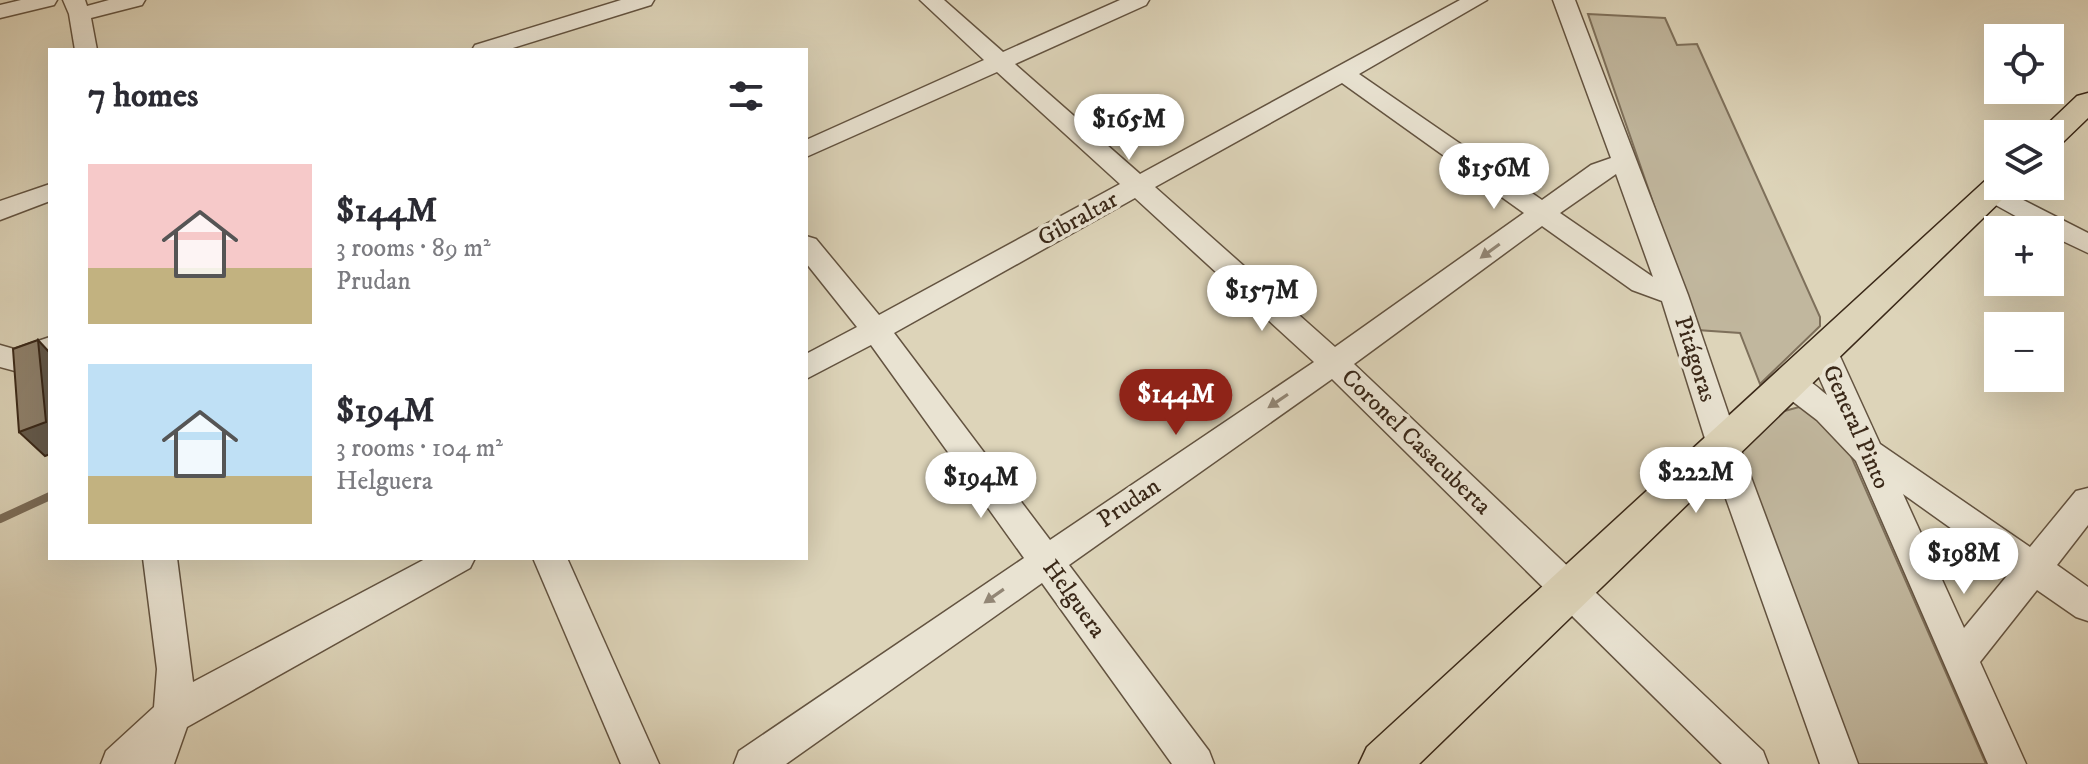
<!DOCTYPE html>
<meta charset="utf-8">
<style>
body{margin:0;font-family:"IM FELL DW Pica",serif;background:#f7f7f7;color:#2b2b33;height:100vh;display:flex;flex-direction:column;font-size:30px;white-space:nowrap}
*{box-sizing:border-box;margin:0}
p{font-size:26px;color:#7c7c81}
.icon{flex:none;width:44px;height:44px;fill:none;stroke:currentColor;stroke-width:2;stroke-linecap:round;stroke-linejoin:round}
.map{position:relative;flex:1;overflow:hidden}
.sheet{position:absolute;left:48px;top:48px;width:760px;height:512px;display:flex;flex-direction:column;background:#fff;border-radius:0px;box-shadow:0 8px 32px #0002}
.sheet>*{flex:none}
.buttons{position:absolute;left:1984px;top:24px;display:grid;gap:16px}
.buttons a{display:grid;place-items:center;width:80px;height:80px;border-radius:0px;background:#fff;box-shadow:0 8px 32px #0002;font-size:40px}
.price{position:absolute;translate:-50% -68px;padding:0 18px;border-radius:28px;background:#fff;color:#222;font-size:26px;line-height:52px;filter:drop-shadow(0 2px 4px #0008)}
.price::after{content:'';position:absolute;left:50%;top:48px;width:24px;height:18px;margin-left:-12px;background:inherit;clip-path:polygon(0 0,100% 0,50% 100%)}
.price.on{background:#8f2418;color:#fff}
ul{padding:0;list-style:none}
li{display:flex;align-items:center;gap:24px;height:200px;padding:0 40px}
li span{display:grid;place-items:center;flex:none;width:224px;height:160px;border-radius:0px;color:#555}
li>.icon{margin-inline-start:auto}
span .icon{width:96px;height:96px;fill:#fffc;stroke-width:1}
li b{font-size:34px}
h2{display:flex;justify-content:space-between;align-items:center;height:96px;padding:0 40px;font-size:34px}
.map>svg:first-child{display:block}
.green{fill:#c1b79e;stroke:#7e705b;stroke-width:2}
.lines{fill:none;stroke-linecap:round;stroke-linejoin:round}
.stream{stroke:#7b6c58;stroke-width:8}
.minor-casing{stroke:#635340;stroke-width:3}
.major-casing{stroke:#3a2818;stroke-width:3}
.minor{fill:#e9e3d2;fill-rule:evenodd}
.major{fill:#ddd4b9;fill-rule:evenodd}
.shaded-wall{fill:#645a4c;stroke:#3a2818;stroke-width:2}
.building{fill:#8f816c;stroke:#3a2818;stroke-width:2}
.oneway{fill:#928675}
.labels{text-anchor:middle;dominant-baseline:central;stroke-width:7;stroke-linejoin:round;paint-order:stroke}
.street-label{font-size:24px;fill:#3a2818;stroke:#e9e3d2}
</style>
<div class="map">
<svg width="2088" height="764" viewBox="0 0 2088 764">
<rect width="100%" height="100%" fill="#ddd4b9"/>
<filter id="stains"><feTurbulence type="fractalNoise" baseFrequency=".0025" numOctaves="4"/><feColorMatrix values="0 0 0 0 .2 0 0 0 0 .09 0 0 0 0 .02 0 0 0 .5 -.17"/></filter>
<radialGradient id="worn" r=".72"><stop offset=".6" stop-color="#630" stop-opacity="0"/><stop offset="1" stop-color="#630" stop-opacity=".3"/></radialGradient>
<g class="green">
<path d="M1588,14l77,4 12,27 20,-1 123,273v9l-60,58 -20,-51 -43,-3z"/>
<path d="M1799,407l16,6 29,27 142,324h-133l-112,-311 40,-41z"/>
</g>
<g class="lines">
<path class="stream" d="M0,519l50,-23"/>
<defs>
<g id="minor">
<path d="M21,0h36l-3,5 -54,13v-13z"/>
<path d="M63,0h22l2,6 22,-6h36l-3,5 -51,13 6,32h-22l-6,-36z"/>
<path d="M621,0h33l-3,5 -145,45h-34l3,-5z"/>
<path d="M920,0h24l59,52 117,-52h29l-3,5 -131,59 125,110 320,-174h27l-128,74 183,126 49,-35 20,-7 -58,-158h22l113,295 51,150 119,319h-38l-113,-319 -45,-144 -30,-11 -90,-64 -188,138 409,387 5,13h-46l-390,-385 -263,186 140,186 5,13h-42l-130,-181 -256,181h-52l5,-13 285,-193 -153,-213 -65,34v-25l51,-27 -51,-64v-27l10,3 63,76 241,-131 -123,-112 -191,85v-17l178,-80zM1342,83l182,130 -189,134 -180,-160zM1616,174l37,103 -93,-64zM1135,198l179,164 -264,178 -156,-207z"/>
<path d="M50,184v17l-50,19v-19z"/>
<path d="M1992,184l96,49v20l-38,-18v-5h-9l-58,-32 -4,-6 4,-6z"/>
<path d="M50,337v22l-35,12 -15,-4v-22l14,4z"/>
<path d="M1823,341l10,3 5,8 42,92 150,103 46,-56 12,-3v37l-31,40 31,22v34l-12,-4 -39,-27 -57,72 46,102h-38l-132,-303 -39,-41 -38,-29 -4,-8 4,-8c20,-6 33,8 48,20l-19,-43 5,-8zM1903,494l108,77 -47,57z"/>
<path d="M143,558h34l16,124 234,-124h48l-5,10 -283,159 -13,37h-73l5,-13 48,-44 3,-38z"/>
<path d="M533,558h34l92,206h-38z"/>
</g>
<g id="major">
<path d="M2088,93v25l-27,26 -11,3v-13h-13l40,-38z"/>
<path d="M1998,176v10h16l-5,7 -590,571h-60l8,-17 620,-568z"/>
</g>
</defs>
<use href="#minor" class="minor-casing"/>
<use href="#major" class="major-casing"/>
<use href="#minor" class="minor"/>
<use href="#major" class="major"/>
</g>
<path class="shaded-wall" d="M38,340l12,13v101l-5,2 -26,-24z"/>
<path class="building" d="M38,340l8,82 -27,10 -6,-83z"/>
<defs><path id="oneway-solid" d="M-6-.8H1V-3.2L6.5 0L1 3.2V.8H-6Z" transform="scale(2)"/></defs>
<g class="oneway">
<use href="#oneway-solid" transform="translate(1490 251) rotate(144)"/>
<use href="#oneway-solid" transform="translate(1278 401) rotate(146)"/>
<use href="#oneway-solid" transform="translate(994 596) rotate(145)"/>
</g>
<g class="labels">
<g class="street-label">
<text transform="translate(1078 219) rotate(-29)">Gibraltar</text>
<text transform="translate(1695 359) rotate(72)">Pitágoras</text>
<text transform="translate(1856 427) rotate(66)">General Pinto</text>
<text transform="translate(1416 442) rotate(44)">Coronel Casacuberta</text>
<text transform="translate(1129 503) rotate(-34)">Prudan</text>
<text transform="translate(1074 599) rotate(54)">Helguera</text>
</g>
</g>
<rect width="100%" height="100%" filter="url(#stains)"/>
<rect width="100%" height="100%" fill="url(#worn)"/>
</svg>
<div class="buttons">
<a><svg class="icon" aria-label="locate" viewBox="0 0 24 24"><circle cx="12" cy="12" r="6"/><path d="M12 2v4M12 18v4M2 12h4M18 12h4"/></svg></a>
<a><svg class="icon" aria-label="layers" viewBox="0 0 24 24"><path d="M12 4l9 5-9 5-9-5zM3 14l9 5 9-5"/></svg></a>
<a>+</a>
<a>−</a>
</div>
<b class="price" style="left:1129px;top:162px">$165M</b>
<b class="price" style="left:1494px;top:211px">$156M</b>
<b class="price" style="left:1262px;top:333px">$157M</b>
<b class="price on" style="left:1176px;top:437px">$144M</b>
<b class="price" style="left:1696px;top:515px">$222M</b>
<b class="price" style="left:981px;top:520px">$194M</b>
<b class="price" style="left:1964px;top:596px">$198M</b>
<section class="sheet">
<h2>7 homes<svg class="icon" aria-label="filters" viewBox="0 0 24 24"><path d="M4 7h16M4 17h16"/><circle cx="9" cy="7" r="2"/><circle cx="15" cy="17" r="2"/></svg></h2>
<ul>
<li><span style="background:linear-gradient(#f6c9c9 65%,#c2b280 0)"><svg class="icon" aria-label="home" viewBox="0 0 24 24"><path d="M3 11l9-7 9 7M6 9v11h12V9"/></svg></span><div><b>$144M</b><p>3 rooms · 89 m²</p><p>Prudan</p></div></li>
<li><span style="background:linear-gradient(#bfe0f5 70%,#c2b280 0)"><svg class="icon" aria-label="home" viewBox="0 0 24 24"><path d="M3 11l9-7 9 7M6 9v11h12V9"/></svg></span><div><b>$194M</b><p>3 rooms · 104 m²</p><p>Helguera</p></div></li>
</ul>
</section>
</div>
